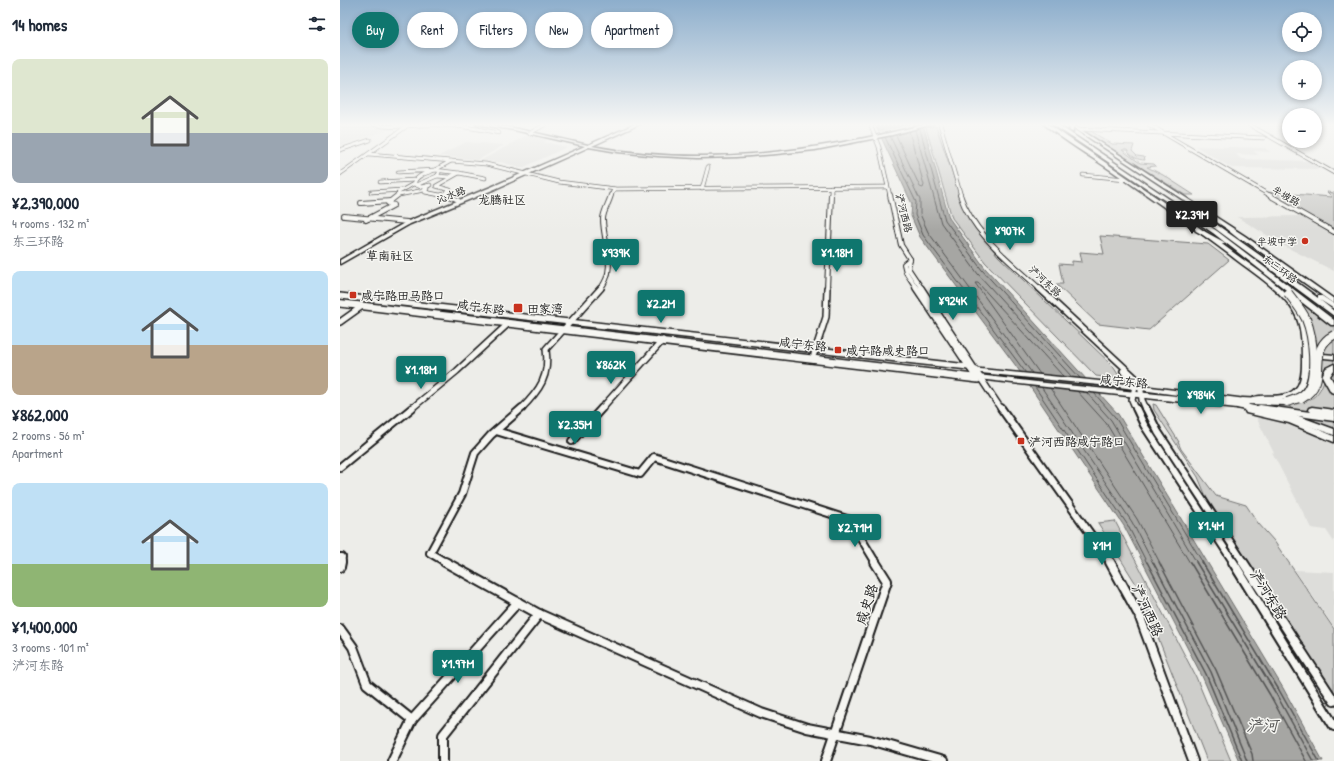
<!DOCTYPE html>
<meta charset="utf-8">
<style>
body{margin:0;font-family:"Patrick Hand","LXGW WenKai TC",sans-serif;background:#f6f6f7;color:#1f2937;height:100vh;display:flex;flex-direction:column;font-size:15px;white-space:nowrap}
*{box-sizing:border-box;margin:0}
p{font-size:13px;color:#747a83}
.icon{flex:none;width:22px;height:22px;fill:none;stroke:currentColor;stroke-width:2;stroke-linecap:round;stroke-linejoin:round}
.map{position:relative;flex:1;overflow:hidden}
.side{display:flex;flex-direction:column;background:#fff;width:340px}
.side>*{flex:none}
.guide{position:absolute;left:12px;top:12px;width:380px;height:36px;display:flex;gap:8px}
.controls{position:absolute;left:942px;top:12px;display:grid;gap:8px}
.controls a{display:grid;place-items:center;width:40px;height:40px;border-radius:50%;background:#fff;box-shadow:0 2px 6px #0003;font-size:20px}
.price{position:absolute;translate:-50% -34px;padding:0 9px;border-radius:4px;background:#0f766e;color:#fff;font-size:13px;line-height:26px;filter:drop-shadow(0 1px 2px #0008)}
.price::after{content:'';position:absolute;left:50%;top:24px;width:12px;height:9px;margin-left:-6px;background:inherit;clip-path:polygon(0 0,100% 0,50% 100%)}
.price.selected{background:#222;color:#fff}
ul{padding:0;list-style:none}
li{display:grid;align-content:center;gap:8px;height:212px;padding:0 12px}
li span{display:grid;place-items:center;height:124px;border-radius:8px;color:#555}
li>.icon{margin-inline-start:auto}
span .icon{width:72px;height:72px;fill:#fffc;stroke-width:1}
li b{font-size:17px}
h2{display:flex;justify-content:space-between;align-items:center;height:48px;padding:0 12px;font-size:17px}
.tag{padding:0 14px;border-radius:18px;background:#fff;box-shadow:0 2px 6px #0003;font-size:14px;line-height:36px}
.tag.selected{background:#0f766e;color:#fff}
main{display:flex;flex:1;min-height:0}
.map>svg:first-child{display:block}
.built{fill:#ddddda}
.green{fill:#cececb;stroke:#757574}
.water{fill:#a6a6a3;stroke:#6f6f6d}
.pier{fill:#edede9}
.lines{fill:none;stroke-linecap:round;stroke-linejoin:round}
.shore-far1{stroke:#535352;stroke-width:1}
.shore{stroke:#535352;stroke-width:1.5}
.minor-far4-casing{stroke:#1c1c1c;stroke-width:4.5}
.minor-far3-casing{stroke:#1c1c1c;stroke-width:6}
.minor-far2-casing{stroke:#1c1c1c;stroke-width:8}
.minor-far1-casing{stroke:#1c1c1c;stroke-width:10}
.minor-casing{stroke:#1c1c1c;stroke-width:12}
.major-casing{stroke:#1c1c1c;stroke-width:3}
.highway-casing{stroke:#1c1c1c;stroke-width:3}
.minor-far4{stroke:#f6f6f2;stroke-width:3}
.minor-far3{stroke:#f6f6f2;stroke-width:4}
.minor-far2{stroke:#f6f6f2;stroke-width:5}
.minor-far1{stroke:#f6f6f2;stroke-width:6}
.minor{stroke:#f6f6f2;stroke-width:8}
.major{fill:#f6f6f2;fill-rule:evenodd}
.highway{fill:#f6f6f2;fill-rule:evenodd}
.highway-bridge-casing{stroke:#1c1c1c;stroke-width:10;stroke-linecap:butt}
.highway-bridge{stroke:#f6f6f2;stroke-width:8}
.poi-dot{fill:#c8321e;stroke:#f6f6f2;stroke-width:1.5}
.labels{text-anchor:middle;dominant-baseline:central;stroke-width:3;stroke-linejoin:round;paint-order:stroke}
.far-street-label{font-size:10px;fill:#1c1c1c;stroke:#f6f6f2}
.far-poi-label{font-size:10px;fill:#1c1c1c;stroke:#f6f6f2;text-anchor:end}
.far-quarter-label{font-size:12px;fill:#1c1c1c;stroke:#f6f6f2}
.poi-label{font-size:12px;fill:#1c1c1c;stroke:#f6f6f2;text-anchor:start}
.street-label{font-size:12px;fill:#1c1c1c;stroke:#f6f6f2}
.near-street-label{font-size:14px;fill:#1c1c1c;stroke:#f6f6f2}
.near-water-label{font-size:16px;font-style:italic;fill:#535352;stroke:#f6f6f2}
</style>
<main>
<section class="side">
<h2>14 homes<svg class="icon" aria-label="filters" viewBox="0 0 24 24"><path d="M4 7h16M4 17h16"/><circle cx="9" cy="7" r="2"/><circle cx="15" cy="17" r="2"/></svg></h2>
<ul>
<li><span style="background:linear-gradient(#dfe7d0 60%,#9aa5b1 0)"><svg class="icon" aria-label="home" viewBox="0 0 24 24"><path d="M3 11l9-7 9 7M6 9v11h12V9"/></svg></span><div><b>¥2,390,000</b><p>4 rooms · 132 m²</p><p>东三环路</p></div></li>
<li><span style="background:linear-gradient(#bfe0f5 60%,#b9a48a 0)"><svg class="icon" aria-label="home" viewBox="0 0 24 24"><path d="M3 11l9-7 9 7M6 9v11h12V9"/></svg></span><div><b>¥862,000</b><p>2 rooms · 56 m²</p><p>Apartment</p></div></li>
<li><span style="background:linear-gradient(#bfe0f5 65%,#8fb573 0)"><svg class="icon" aria-label="home" viewBox="0 0 24 24"><path d="M3 11l9-7 9 7M6 9v11h12V9"/></svg></span><div><b>¥1,400,000</b><p>3 rooms · 101 m²</p><p>浐河东路</p></div></li>
</ul>
</section>
<div class="map">
<svg width="994" height="761" viewBox="0 0 994 761">
<rect width="100%" height="100%" fill="#edede9"/>
<filter id="ink" filterUnits="userSpaceOnUse"><feTurbulence type="fractalNoise" baseFrequency=".025" numOctaves="2"/><feDisplacementMap in="SourceGraphic" scale="8" xChannelSelector="R" yChannelSelector="G"/><feConvolveMatrix kernelMatrix="1 2 1 2 8 2 1 2 1" color-interpolation-filters="sRGB"/></filter>
<g filter="url(#ink)">
<g class="built">
<path d="M0,124h32l12,4 13,-1 -57,19z"/>
<path d="M187,135l20,5 -3,2 23,5 -45,21 -21,-6 -21,-1z"/>
<path d="M126,142l38,3 -26,15 -39,-4z"/>
<path d="M855,146l70,2 5,4 -16,-1 4,4 -22,-1 5,5 69,2 13,8 -91,-1z"/>
<path d="M963,216l31,18v37l-46,-23 -51,-31z"/>
<path d="M916,417l38,8 23,9 17,9v99l-8,-12 -15,-2 -39,-76 2,1z"/>
<path d="M955,570l39,2v55z"/>
</g>
<g class="green">
<path d="M596,126l32,92 30,38 114,109 9,14 -25,-3 -111,-114 -33,-44 -26,-90z"/>
<path d="M742,130h7l23,14 22,1 -2,6 5,5 7,1 1,3c-7,0 -14,-3 -18,-10h-5l18,13 14,1 2,2 -9,1 16,8 31,20h-9z"/>
<path d="M925,192l67,5 -5,-5 7,1v36z"/>
<path d="M760,236l108,8 21,16 -80,70 -51,-6 -42,-40h7l-4,-20 13,1v-4l10,1 -2,-10 24,2z"/>
<path d="M970,292l24,17v120l-40,-14 -5,-10c21,-3 30,-7 36,-28l-6,-3c0,-37 -6,-51 -27,-81z"/>
<path d="M813,404l3,1 23,37h-1l3,7 35,47 30,9 12,18 16,18 60,88v68l-124,-191 -12,-29 -44,-67z"/>
<path d="M775,521l81,156 35,84h-24l-69,-174 -40,-64z"/>
</g>
<path class="water" d="M535,124h48l26,94 36,50 133,146 165,274 40,73h-84l-37,-85 -78,-150 -108,-160 -96,-129 -9,-21 1,-12z"/>
<path class="pier" d="M574,124h11l1,3 -47,12 -2,-6z"/>
<g class="lines">
<g class="shore-far1">
<path d="M580,129l25,91 37,50 98,108"/>
<path d="M575,130l26,93 37,51 94,103"/>
<path d="M556,135l24,52 3,1 1,-3 -15,-54"/>
<path d="M550,136l30,64v14l8,18 104,141"/>
<path d="M545,137l31,65 -1,13 8,20 103,138"/>
<path d="M700,374l-65,-91h3l85,93"/>
<path d="M695,387l92,137 20,39"/>
<path d="M702,388l90,134 21,41"/>
<path d="M710,388l87,131 23,44"/>
<path d="M737,391l29,32 84,140"/>
<path d="M746,392l25,28 86,143"/>
<path d="M754,393l21,24 88,146"/>
</g>
<g class="shore">
<path d="M807,562l59,112 36,87"/>
<path d="M813,562l58,110 36,89"/>
<path d="M819,562l57,108 36,84 1,7"/>
<path d="M850,562l80,133 36,66"/>
<path d="M856,562l79,130 38,69"/>
<path d="M862,562l77,128 40,71"/>
</g>
<defs>
<g id="minor-far4">
<path d="M32,124c18,5 35,1 53,1 25,-1 50,3 74,8"/>
<path d="M530,124l9,23 11,49"/>
<path d="M600,124l21,72"/>
<path d="M808,124l123,72"/>
<path d="M908,124l86,49"/>
<path d="M738,129l186,9"/>
<path d="M190,133l16,-9"/>
<path d="M0,150l30,-10"/>
<path d="M29,154l117,10 73,18 57,7 271,-2"/>
<path d="M58,172l37,-2c-8,3 -19,5 -21,14l7,3 9,-2 -5,3 2,1 -2,3 15,3 5,-1"/>
<path d="M99,173l-2,3 12,1 5,-2"/>
<path d="M119,173l26,5"/>
<path d="M0,174l67,-48"/>
<path d="M743,175l43,4"/>
<path d="M40,182l35,-2"/>
<path d="M76,185l21,-9"/>
<path d="M362,189l6,-22"/>
<path d="M31,192l31,-2"/>
<path d="M59,195l25,-5"/>
<path d="M57,196l2,-4 16,-9"/>
<path d="M109,196l-4,-2 5,-4 -14,-4 23,-13 -24,-3 16,-9"/>
<path d="M271,196l3,-7"/>
<path d="M491,196v-9"/>
</g>
<g id="minor-far3">
<path d="M108,195l10,5"/>
<path d="M550,195l11,50 9,14 -2,9 14,21"/>
<path d="M620,195c13,39 51,67 80,94"/>
<path d="M929,195l65,37"/>
<path d="M21,203l30,-2"/>
<path d="M4,216l63,6"/>
<path d="M26,220l28,-15 -6,-2 10,-8"/>
<path d="M570,259l-6,5 2,8 11,17"/>
<path d="M260,289c18,-20 3,-46 3,-70 0,-7 6,-16 8,-24"/>
<path d="M487,289l4,-94"/>
</g>
<g id="minor-far2">
<path d="M576,288l61,91"/>
<path d="M581,288l80,121"/>
<path d="M699,288l101,94 2,18 4,9"/>
<path d="M0,296l628,71 6,3"/>
<path d="M0,304l638,76 1,-4"/>
<path d="M0,322l21,-15"/>
<path d="M474,354l12,-37 1,-29"/>
<path d="M783,371l12,15 -3,14 4,9"/>
<path d="M71,409l46,-38 52,-48"/>
<path d="M181,409c19,-19 29,-33 25,-60l55,-61"/>
<path d="M261,409l62,-69"/>
</g>
<g id="minor-far1">
<path d="M661,408l110,155"/>
<path d="M796,408l8,17 90,138"/>
<path d="M806,408l12,24 86,131"/>
<path d="M156,431l144,43 14,-17 196,63 26,43"/>
<path d="M232,441l30,-33"/>
<path d="M0,467l72,-59"/>
<path d="M0,557h2l-1,6"/>
<path d="M107,563l-17,-10 32,-59 13,-41 16,-18 31,-27"/>
</g>
<g id="minor">
<path d="M105,562l94,52 222,99 46,15 63,12 73,21"/>
<path d="M770,562l29,53 54,146"/>
<path d="M893,562l101,164"/>
<path d="M903,562l91,139"/>
<path d="M0,567l1,-5"/>
<path d="M0,629l13,18 14,37 45,36"/>
<path d="M52,761l20,-41 106,-118"/>
<path d="M103,761v-26l96,-121"/>
<path d="M486,761l61,-180 -12,-19"/>
</g>
<g id="major">
<path d="M136,124h11l27,4 74,17 47,-21h5l-48,22c111,22 226,5 335,-22h6l-41,11 -77,15 -39,4 -39,3 -39,1 -40,-2 -40,-4 -29,-5 -94,42 -85,35 -70,40v-4l66,-38 85,-35 94,-41 -71,-16z"/>
<path d="M704,124h4c61,41 123,82 182,126 24,18 53,35 70,61 10,18 15,70 -3,83 -8,6 -19,7 -29,7 -5,1 -13,2 -17,-2 8,-8 36,4 47,-14 4,-7 4,-16 4,-24 0,-20 0,-39 -12,-55 -16,-21 -40,-35 -60,-51 -40,-30 -80,-58 -121,-86 -21,-14 -46,-29 -65,-45z"/>
<path d="M728,124h4l173,112 89,63v5l-93,-66z"/>
<path d="M0,300l706,83 161,16 -88,-12 -148,-15 -3,-2 3,-2 148,15 127,16 3,1 1,2 -2,2 2,2 -1,2 -3,1 -200,-22 -706,-83z"/>
<path d="M972,353l22,2v4l-20,-2 -3,-2z"/>
<path d="M920,405l50,7 -2,-2 1,-2 3,-1 22,3v11l-77,-11 -1,-2 1,-2z"/>
<path d="M909,408l45,11 40,17v6l-45,-19 -43,-10 -1,-2 1,-2z"/>
</g>
<g id="highway">
<path d="M712,124h5l160,107 117,89v5h-3l-118,-92z"/>
<path d="M730,124l3,1v7l-3,-1 -1,-6z"/>
<path d="M869,222h4l48,34 57,42v-2h4l12,8v5l-14,-9 14,11v5l-125,-92z"/>
<path d="M885,226h4l15,12v2h-4l-15,-12z"/>
<path d="M858,228l26,14 1,1 -5,1 -24,-13 -1,-1z"/>
<path d="M994,364v6l-4,6 4,7v10l-3,-1 -9,-16 4,-8z"/>
<path d="M902,398l48,2 1,2 -1,2 -3,1 -42,-1 51,11 38,14v6l-39,-14 -58,-13 -1,-2 3,-3 -1,-2z"/>
</g>
</defs>
<use href="#minor-far4" class="minor-far4-casing"/>
<use href="#minor-far3" class="minor-far3-casing"/>
<use href="#minor-far2" class="minor-far2-casing"/>
<use href="#minor-far1" class="minor-far1-casing"/>
<use href="#minor" class="minor-casing"/>
<use href="#major" class="major-casing"/>
<use href="#highway" class="highway-casing"/>
<use href="#minor-far4" class="minor-far4"/>
<use href="#minor-far3" class="minor-far3"/>
<use href="#minor-far2" class="minor-far2"/>
<use href="#minor-far1" class="minor-far1"/>
<use href="#minor" class="minor"/>
<use href="#major" class="major"/>
<use href="#highway" class="highway"/>
<defs>
<g id="highway-bridge">
<path d="M961,399c32,-19 3,-49 33,-64"/>
<path d="M947,402c7,-2 14,-4 19,-10 12,-15 7,-56 0,-73 -5,-10 -12,-18 -18,-26"/>
</g>
</defs>
<use href="#highway-bridge" class="highway-bridge-casing"/>
<use href="#highway-bridge" class="highway-bridge"/>
</g>
</g>
<linearGradient id="sky" x2="0" y2="1"><stop stop-color="#8daecc"/><stop offset="0.54" stop-color="#f7f7f5"/><stop offset="1" stop-color="#f7f7f5" stop-opacity="0"/></linearGradient>
<rect width="994" height="231" fill="url(#sky)"/>
<g class="poi-dot">
<circle cx="965" cy="241" r="4"/>
<rect x="9" y="291" width="8" height="8" rx="2"/>
<rect x="173" y="303" width="10" height="10" rx="2"/>
<rect x="494" y="346" width="8" height="8" rx="2"/>
<rect x="677" y="437" width="8" height="8" rx="2"/>
</g>
<g class="labels">
<g class="far-street-label">
<text transform="translate(111 195) rotate(-21)">沁水路</text>
<text transform="translate(946 196) rotate(29)">半坡路</text>
<text transform="translate(564 213) rotate(76)">浐河西路</text>
<text transform="translate(940 269) rotate(37)">东三环路</text>
<text transform="translate(705 281) rotate(43)">浐河东路</text>
</g>
<g class="far-poi-label">
<text x="957" y="241">半坡中学</text>
</g>
<g class="far-quarter-label">
<text x="162" y="199">龙腾社区</text>
<text x="50" y="255">草南社区</text>
</g>
<g class="poi-label">
<text x="21" y="295">咸宁路田马路口</text>
<text x="187" y="308">田家湾</text>
<text x="506" y="350">咸宁路咸史路口</text>
<text x="689" y="441">浐河西路咸宁路口</text>
</g>
<g class="street-label">
<text transform="translate(141 307) rotate(7)">咸宁东路</text>
<text transform="translate(463 344) rotate(6)">咸宁东路</text>
<text transform="translate(784 381) rotate(6)">咸宁东路</text>
</g>
<g class="near-street-label">
<text transform="translate(929 594) rotate(58)">浐河东路</text>
<text transform="translate(526 604) rotate(-72)">咸史路</text>
<text transform="translate(808 610) rotate(66)">浐河西路</text>
</g>
<g class="near-water-label">
<text x="922" y="725">浐河</text>
</g>
</g>
</svg>
<div class="controls">
<a><svg class="icon" aria-label="locate" viewBox="0 0 24 24"><circle cx="12" cy="12" r="6"/><path d="M12 2v4M12 18v4M2 12h4M18 12h4"/></svg></a>
<a>+</a>
<a>−</a>
</div>
<b class="price selected" style="left:852px;top:235px">¥2.39M</b>
<b class="price" style="left:670px;top:251px">¥907K</b>
<b class="price" style="left:276px;top:273px">¥939K</b>
<b class="price" style="left:497px;top:273px">¥1.18M</b>
<b class="price" style="left:613px;top:321px">¥924K</b>
<b class="price" style="left:321px;top:324px">¥2.2M</b>
<b class="price" style="left:271px;top:385px">¥862K</b>
<b class="price" style="left:81px;top:390px">¥1.18M</b>
<b class="price" style="left:861px;top:415px">¥984K</b>
<b class="price" style="left:235px;top:445px">¥2.35M</b>
<b class="price" style="left:871px;top:546px">¥1.4M</b>
<b class="price" style="left:515px;top:548px">¥2.71M</b>
<b class="price" style="left:762px;top:566px">¥1M</b>
<b class="price" style="left:118px;top:684px">¥1.97M</b>
<div class="guide">
<a class="tag selected">Buy</a>
<a class="tag">Rent</a>
<a class="tag">Filters</a>
<a class="tag">New</a>
<a class="tag">Apartment</a>
</div>
</div>
</main>
